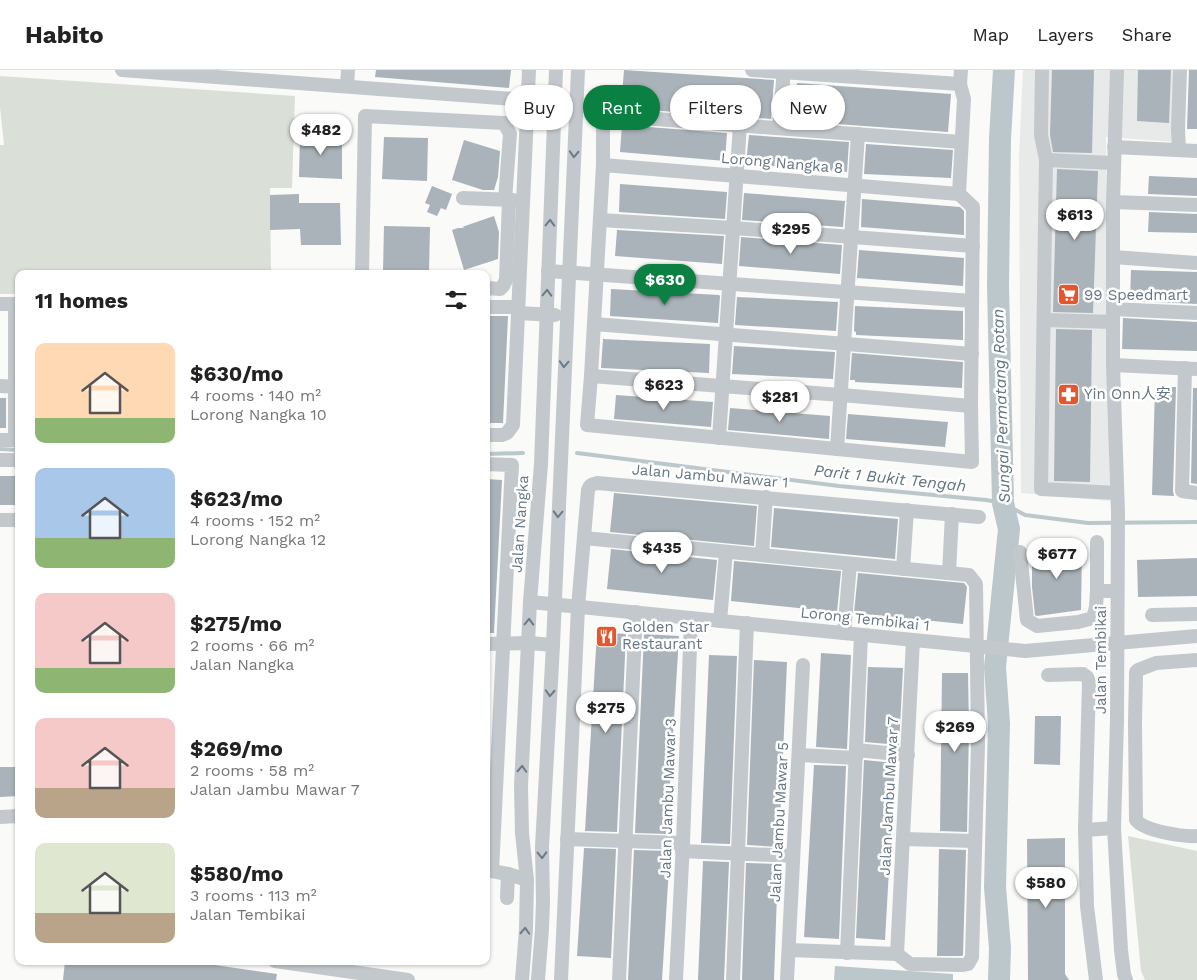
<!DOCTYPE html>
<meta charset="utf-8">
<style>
body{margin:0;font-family:"Work Sans","Noto Sans SC",sans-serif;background:#f2f2f2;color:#222;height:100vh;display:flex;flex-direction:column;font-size:19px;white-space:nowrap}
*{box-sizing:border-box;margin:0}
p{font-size:16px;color:#767676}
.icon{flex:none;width:28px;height:28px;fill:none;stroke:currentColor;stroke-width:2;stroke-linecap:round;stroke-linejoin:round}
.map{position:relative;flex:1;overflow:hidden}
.panel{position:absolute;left:15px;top:200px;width:475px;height:695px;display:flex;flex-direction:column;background:#fff;border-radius:10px;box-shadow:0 1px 4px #0004}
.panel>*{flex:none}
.banner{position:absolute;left:505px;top:15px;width:475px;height:45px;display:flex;gap:10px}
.price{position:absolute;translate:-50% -42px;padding:0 11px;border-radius:18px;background:#fff;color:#222;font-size:16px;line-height:32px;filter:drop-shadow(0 1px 2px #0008)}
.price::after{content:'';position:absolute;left:50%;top:30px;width:15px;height:11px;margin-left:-8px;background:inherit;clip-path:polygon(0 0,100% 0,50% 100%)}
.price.selected{background:#0b8043;color:#fff}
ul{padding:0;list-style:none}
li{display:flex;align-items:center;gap:15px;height:125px;padding:0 20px}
li span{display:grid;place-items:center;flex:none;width:140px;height:100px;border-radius:10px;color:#555}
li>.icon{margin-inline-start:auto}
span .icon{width:60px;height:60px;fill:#fffc;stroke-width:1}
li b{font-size:21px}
h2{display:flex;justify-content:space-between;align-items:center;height:60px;padding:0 20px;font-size:21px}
.tag{padding:0 18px;border-radius:22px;background:#fff;box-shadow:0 1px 4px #0004;font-size:18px;line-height:45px}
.tag.selected{background:#0b8043;color:#fff}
header{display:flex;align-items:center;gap:30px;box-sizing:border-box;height:70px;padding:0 25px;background:#fff;border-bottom:1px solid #e0e0e0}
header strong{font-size:24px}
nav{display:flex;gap:28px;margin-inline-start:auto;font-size:18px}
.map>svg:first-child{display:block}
.built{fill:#e8e9e9}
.green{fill:#dadfd7}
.water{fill:#bbc7cb}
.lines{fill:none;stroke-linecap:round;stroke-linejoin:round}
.stream{stroke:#bbc7cb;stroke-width:4}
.river{stroke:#bbc7cb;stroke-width:22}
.building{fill:#aab3b9}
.minor{stroke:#c3c8cc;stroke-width:14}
.oneway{stroke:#6a7a87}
.labels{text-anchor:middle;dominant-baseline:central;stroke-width:5;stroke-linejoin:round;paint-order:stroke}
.street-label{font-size:15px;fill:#657683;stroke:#fff}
.poi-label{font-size:15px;fill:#657683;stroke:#fff;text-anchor:start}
.water-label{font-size:16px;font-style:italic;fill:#60757c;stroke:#fff}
</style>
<header>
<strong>Habito</strong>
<nav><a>Map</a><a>Layers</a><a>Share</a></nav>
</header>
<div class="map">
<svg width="1197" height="910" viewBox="0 0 1197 910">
<rect width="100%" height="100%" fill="#fafaf8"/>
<path class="built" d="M1023,0h155l-3,72 -69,-5 4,364 -89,-8 -2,-337z"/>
<g class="green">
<path d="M0,6l295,20 -3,92h-22l1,86h-252v20h-19v-149h4l-4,-38z"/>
<path d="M1128,766l69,15v129h-52l-4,-9z"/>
</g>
<path class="water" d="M835,896l118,8v6h-119z"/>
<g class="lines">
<g class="stream">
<path d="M0,379l19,1"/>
<path d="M577,383l262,33 147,14 17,3 22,12 63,8 109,-1"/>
<path d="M486,384l37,-1"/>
</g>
<path class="river" d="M999,910l1,-32 -5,-61 4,-163 -4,-57 14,-138 -6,-26 -5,-217 2,-147 4,-69"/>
</g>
<g class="building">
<path d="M376,0h135l-2,18 -134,-11z"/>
<path d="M624,0l150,10 -3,39 -150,-11z"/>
<path d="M1052,0h42l-2,83 -39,-1 -3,-17z"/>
<path d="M1138,0h33l-2,53 -32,-2z"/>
<path d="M1189,0h8v59h-10z"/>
<path d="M797,13l154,11 -3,38 -154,-11z"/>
<path d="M622,55l105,8 -2,28 -105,-9z"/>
<path d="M300,64l42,1v44l-43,-2z"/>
<path d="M749,65l100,7 -2,30 -101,-8z"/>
<path d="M384,67l44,1 -1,43 -45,-2z"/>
<path d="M464,70l36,11 -2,26 -4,13h-11l-31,-10z"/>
<path d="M866,74l87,6 -2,28 -87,-4z"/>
<path d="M1057,99l41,2 -5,142 -40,-1z"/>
<path d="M1149,106l48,2v18l-49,-2z"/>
<path d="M620,114l107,8 -2,27 -106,-7z"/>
<path d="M432,116l20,8 -6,16 -5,-2 -4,8 -10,-4 3,-7 -5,-2z"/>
<path d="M744,123l101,8 -2,26 -101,-7z"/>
<path d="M299,124v9h41l1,42h-40l-1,-16 -30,1v-35z"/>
<path d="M862,129l98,8 4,4v24l-103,-8z"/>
<path d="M1149,142l48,2v19l-49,-1z"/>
<path d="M494,146l5,16 -1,27 -34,11 -12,-40 6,-2h7l-3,-1z"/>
<path d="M384,156l46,1 -1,45 -46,-1z"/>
<path d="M617,160l107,6 -2,28 -107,-8z"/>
<path d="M741,167l101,8 -2,29 -101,-8z"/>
<path d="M859,180l105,8 -1,28 -106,-8z"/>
<path d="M1131,200l66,2v32l-67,-3z"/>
<path d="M611,219l108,6 1,1 -2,27 -108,-7z"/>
<path d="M737,227l101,5 -2,29 -101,-6z"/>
<path d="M855,236l108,5v29l-107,-5v-3l-2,-1z"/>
<path d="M486,246h22l-5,107h-17z"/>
<path d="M1123,248l74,4v29l-75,-2z"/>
<path d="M1056,259l36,1 -2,152 -36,-1z"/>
<path d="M603,269l107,5 -1,29 -108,-5z"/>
<path d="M734,276l101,6 -2,27 -101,-5z"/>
<path d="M852,283l111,9 -1,26 -107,-6v-2h-5z"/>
<path d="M1155,317h21l-3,104 1,5 -22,-1z"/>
<path d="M1193,318h4v96l-6,-1z"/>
<path d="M616,325l97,7 -2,25 -97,-8z"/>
<rect x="0" y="328" width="6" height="30"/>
<path d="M730,338l100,8 -1,23 -101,-9z"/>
<path d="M848,344l100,8 -3,25 -99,-8z"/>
<rect x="0" y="406" width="19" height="29"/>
<path d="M486,409l16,1 -8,153h-8z"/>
<path d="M614,423l143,13 -3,40 -144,-14z"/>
<path d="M774,438l124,11 -3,40 -124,-12z"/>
<path d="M1032,477l50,2 -1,61 -44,6 -2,-1 -3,-28z"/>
<path d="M611,479l106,11 -4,40 -106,-11z"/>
<path d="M1197,488v38l-59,1 -1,-37z"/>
<path d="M734,491l107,10 -4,41 -106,-11z"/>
<path d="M858,503l106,10 3,4 -4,37 -109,-11z"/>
<path d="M597,562l29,2 -9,198 -32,-1z"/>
<path d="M645,564l34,2 -12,198 -32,-1 9,-198z"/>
<path d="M821,583l30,2 -4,94 -31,-2z"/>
<path d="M709,585l28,1 -7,188 -29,-1z"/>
<path d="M754,590l33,2 -8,185 -32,-2z"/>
<path d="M868,597l35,1 -4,77 -34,-3z"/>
<path d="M942,603h26l1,55 -2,104 -27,-1z"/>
<path d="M1035,646h26l-1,49 -26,-1z"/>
<path d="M864,690l31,3 -10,177 -29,-2z"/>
<path d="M814,695l32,1 -7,173 -35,-2z"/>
<path d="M0,697h19v29l-19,1z"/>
<path d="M1065,768v136l4,6h-41l-1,-141z"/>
<path d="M584,778l32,1 -5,109 -34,-2z"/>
<path d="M939,779l27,1 -3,105 -1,1h-25z"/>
<path d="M634,780l36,1 -8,129h-34z"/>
<path d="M703,791l26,1 -5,118h-26z"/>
<path d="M746,793l32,1 -4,116h-32z"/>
<path d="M65,891h122l90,13 -1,6h-213z"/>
</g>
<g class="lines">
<g class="minor">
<path d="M122,0l432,32"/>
<path d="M752,0l208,14"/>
<path d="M1042,0l-1,65 5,25 -5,329 76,4"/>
<path d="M1117,0l-4,132v163l5,148 -1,207 -3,108 7,122 3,24 2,6"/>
<path d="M347,16l1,-16"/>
<path d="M779,57l5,-57"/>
<path d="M1114,77l83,4"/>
<path d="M1179,80l-1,-21 2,-59"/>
<path d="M1046,90l67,3"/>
<path d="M603,95l356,29"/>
<path d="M959,124l14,13 -2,199 1,56 -385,-37 4,-49 12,-211v-50l358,27"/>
<path d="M959,124l5,-95 -4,-15 1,-14"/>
<path d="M463,128l50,2"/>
<path d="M1113,132l84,3"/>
<path d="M600,150l133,8 240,18"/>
<path d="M1113,187l84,6"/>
<path d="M548,201l424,30"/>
<path d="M362,204l3,-158 139,7 6,11 -5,66"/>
<path d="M486,218l14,1 3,-3 3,-6 3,-80"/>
<path d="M0,234h19"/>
<path d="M486,237h32"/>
<path d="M1113,239l84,4"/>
<path d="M518,243l37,2"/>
<path d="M1044,250l69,2"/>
<path d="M594,254l378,30"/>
<path d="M1113,295l84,4"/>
<path d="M1185,298l-3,123 15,2"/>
<path d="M591,306l250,19 130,11"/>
<path d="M0,316l19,1"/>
<path d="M486,365h16l5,-2 6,-8 16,-355"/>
<path d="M719,368l21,-313"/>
<path d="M0,370h19"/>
<path d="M15,370v-136"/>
<path d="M837,379l21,-315"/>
<path d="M0,390h19"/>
<path d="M486,394l26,1 -20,406"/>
<path d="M0,450h19"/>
<path d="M584,468l385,37 7,9 2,160 -6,213 -4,7 -5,1 -53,-1 -13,-10 -108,-4"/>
<path d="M1020,482l7,68 10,6 41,-4 15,-4 3,-11 1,-16h20"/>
<path d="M762,485l4,-58"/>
<path d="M903,499l4,-59"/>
<path d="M949,503l3,-59"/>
<path d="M1097,521v-49"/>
<path d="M530,532l495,49 172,-15"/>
<path d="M1152,545l45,-1"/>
<path d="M720,551l6,-69"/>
<path d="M844,563l6,-69"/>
<path d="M486,574l43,-1 24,2"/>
<path d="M1197,590l-41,3 -18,7 -2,2v4l-1,46 1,98c8,11 48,17 61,16"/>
<path d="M1048,605l35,-1 4,3 2,5 -4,148 2,76 9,74"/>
<path d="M856,680l52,5"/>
<path d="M799,685l57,3"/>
<path d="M0,747l19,-1"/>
<path d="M1085,760l29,-2"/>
<path d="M567,769l116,4"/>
<path d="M903,769l72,2"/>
<path d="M682,781l111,5"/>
<path d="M486,800l22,4 19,6"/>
<path d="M507,828l1,-24"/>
<path d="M847,883l14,-318"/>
<path d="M897,884l16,-314"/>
<path d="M275,891l133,19"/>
<path d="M522,910l4,-51 1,-49 -5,-47 -1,-47 9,-184 11,-138 15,-394"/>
<path d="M538,910l4,-51 1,-28 -1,-54 11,-202 25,-575"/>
<path d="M561,910l17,-373 10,-117c2,-5 4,-6 9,-7l382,34"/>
<path d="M619,910l17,-368"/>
<path d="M676,910l7,-137 8,-225"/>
<path d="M733,910l14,-357"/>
<path d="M787,910l16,-315"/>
</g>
</g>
<defs><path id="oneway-chevron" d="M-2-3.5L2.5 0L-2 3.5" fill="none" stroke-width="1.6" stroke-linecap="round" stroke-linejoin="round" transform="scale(1.25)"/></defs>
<g class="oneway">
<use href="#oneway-chevron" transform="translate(574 84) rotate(93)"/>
<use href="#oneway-chevron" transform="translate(550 153) rotate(-88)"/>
<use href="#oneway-chevron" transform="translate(547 223) rotate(-88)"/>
<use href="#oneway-chevron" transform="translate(564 294) rotate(93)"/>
<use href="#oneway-chevron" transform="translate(558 444) rotate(92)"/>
<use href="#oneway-chevron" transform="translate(529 552) rotate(-88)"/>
<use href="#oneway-chevron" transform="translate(550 623) rotate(93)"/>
<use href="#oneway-chevron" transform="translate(522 699) rotate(-87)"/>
<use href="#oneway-chevron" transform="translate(542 785) rotate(89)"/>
<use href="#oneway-chevron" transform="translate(525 861) rotate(-87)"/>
</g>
<defs>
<symbol id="supermarket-square" viewBox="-11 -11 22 22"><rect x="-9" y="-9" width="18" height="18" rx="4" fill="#e4572e" stroke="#fff"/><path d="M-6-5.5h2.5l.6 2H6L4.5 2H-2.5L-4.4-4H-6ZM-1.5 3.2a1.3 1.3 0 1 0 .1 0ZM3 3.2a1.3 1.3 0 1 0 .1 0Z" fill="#fff"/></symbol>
<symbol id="pharmacy-square" viewBox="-11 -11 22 22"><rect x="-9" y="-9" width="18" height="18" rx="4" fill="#e4572e" stroke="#fff"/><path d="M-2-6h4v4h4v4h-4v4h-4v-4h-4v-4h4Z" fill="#fff"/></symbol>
<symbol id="restaurant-square" viewBox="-11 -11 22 22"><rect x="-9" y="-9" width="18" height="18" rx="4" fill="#e4572e" stroke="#fff"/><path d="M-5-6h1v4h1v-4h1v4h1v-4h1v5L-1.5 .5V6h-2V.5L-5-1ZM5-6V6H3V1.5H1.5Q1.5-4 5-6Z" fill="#fff"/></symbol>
</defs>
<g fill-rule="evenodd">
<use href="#supermarket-square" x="1056" y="212" width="25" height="25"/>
<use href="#pharmacy-square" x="1056" y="312" width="25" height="25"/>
<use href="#restaurant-square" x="594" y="554" width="25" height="25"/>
</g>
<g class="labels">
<g class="street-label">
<text transform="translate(782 93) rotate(5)">Lorong Nangka 8</text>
<text transform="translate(710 406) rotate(5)">Jalan Jambu Mawar 1</text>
<text transform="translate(520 454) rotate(-86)">Jalan Nangka</text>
<text transform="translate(865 549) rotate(6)">Lorong Tembikai 1</text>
<text transform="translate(1101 590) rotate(-90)">Jalan Tembikai</text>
<text transform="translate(889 726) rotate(-87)">Jalan Jambu Mawar 7</text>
<text transform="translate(668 728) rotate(-88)">Jalan Jambu Mawar 3</text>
<text transform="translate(779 752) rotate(-87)">Jalan Jambu Mawar 5</text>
</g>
<g class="poi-label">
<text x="1084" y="225">99 Speedmart</text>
<text x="1084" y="324">Yin Onn人安</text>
<text x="622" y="557">Golden Star<tspan x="622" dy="17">Restaurant</tspan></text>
</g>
<g class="water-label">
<text transform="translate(1001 336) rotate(-92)">Sungai Permatang Rotan</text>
<text transform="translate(890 408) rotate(6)">Parit 1 Bukit Tengah</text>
</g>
</g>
</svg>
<b class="price" style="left:321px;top:86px">$482</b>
<b class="price" style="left:1075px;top:171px">$613</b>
<b class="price" style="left:791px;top:185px">$295</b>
<b class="price selected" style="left:665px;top:236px">$630</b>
<b class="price" style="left:664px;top:341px">$623</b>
<b class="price" style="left:780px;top:353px">$281</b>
<b class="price" style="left:662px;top:504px">$435</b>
<b class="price" style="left:1057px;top:510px">$677</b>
<b class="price" style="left:606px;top:664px">$275</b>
<b class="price" style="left:955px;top:683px">$269</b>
<b class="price" style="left:1046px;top:839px">$580</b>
<div class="banner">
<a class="tag">Buy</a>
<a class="tag selected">Rent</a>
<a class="tag">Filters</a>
<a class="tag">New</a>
</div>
<section class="panel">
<h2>11 homes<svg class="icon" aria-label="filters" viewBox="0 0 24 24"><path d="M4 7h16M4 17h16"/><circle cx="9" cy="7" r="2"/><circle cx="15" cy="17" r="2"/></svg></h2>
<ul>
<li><span style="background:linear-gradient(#ffd9b3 75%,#8fb573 0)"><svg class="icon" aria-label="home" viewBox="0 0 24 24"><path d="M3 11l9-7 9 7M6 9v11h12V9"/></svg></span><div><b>$630/mo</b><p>4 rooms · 140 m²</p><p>Lorong Nangka 10</p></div></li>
<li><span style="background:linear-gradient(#a9c7e8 70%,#8fb573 0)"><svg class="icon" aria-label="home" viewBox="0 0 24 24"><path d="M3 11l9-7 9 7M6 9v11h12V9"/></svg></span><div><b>$623/mo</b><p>4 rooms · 152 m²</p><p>Lorong Nangka 12</p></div></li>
<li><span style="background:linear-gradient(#f6c9c9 75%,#8fb573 0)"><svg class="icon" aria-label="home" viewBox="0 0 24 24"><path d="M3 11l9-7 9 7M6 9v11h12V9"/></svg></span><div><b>$275/mo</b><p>2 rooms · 66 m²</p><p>Jalan Nangka</p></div></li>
<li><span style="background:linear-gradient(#f6c9c9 70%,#b9a48a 0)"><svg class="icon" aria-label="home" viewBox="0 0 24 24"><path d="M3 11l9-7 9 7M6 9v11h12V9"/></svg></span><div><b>$269/mo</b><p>2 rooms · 58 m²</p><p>Jalan Jambu Mawar 7</p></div></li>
<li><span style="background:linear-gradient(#dfe7d0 70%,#b9a48a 0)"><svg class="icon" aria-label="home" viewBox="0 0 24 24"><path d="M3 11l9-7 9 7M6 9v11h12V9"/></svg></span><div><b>$580/mo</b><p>3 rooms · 113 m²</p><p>Jalan Tembikai</p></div></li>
</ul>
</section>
</div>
